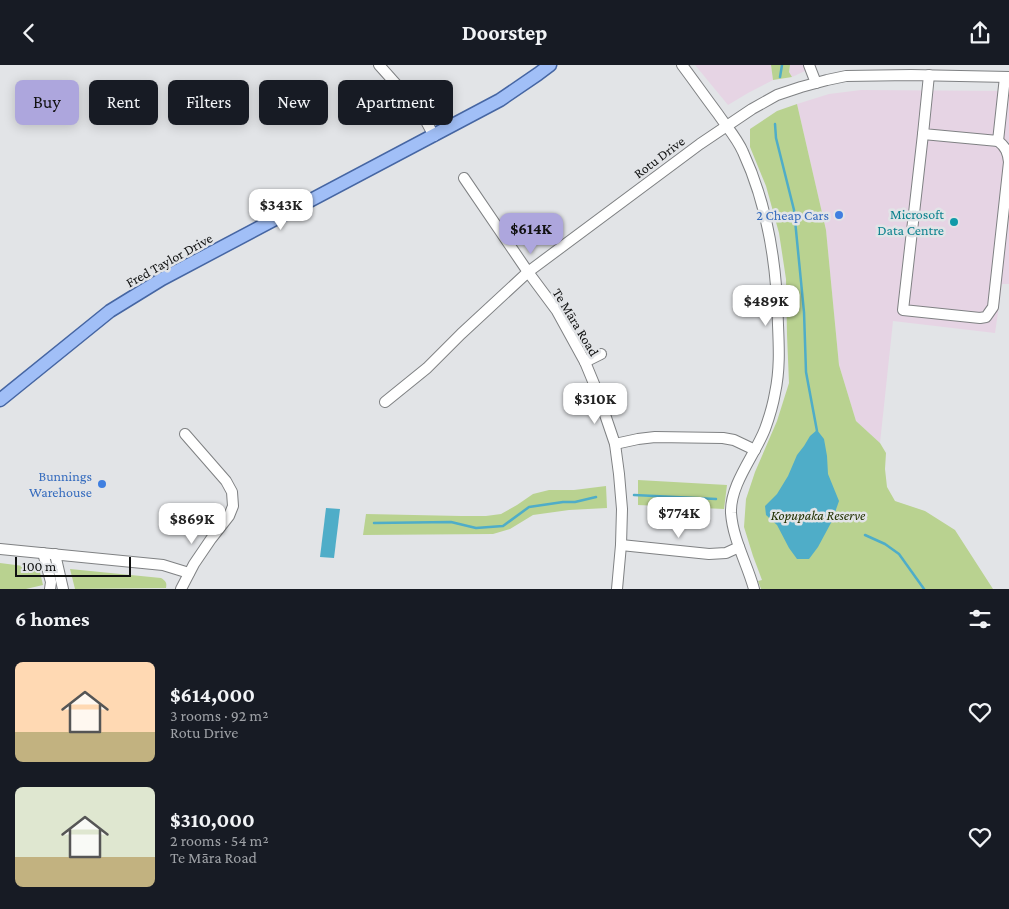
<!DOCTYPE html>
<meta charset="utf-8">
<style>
body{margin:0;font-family:"Crimson Pro",serif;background:#20242c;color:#f1f3f6;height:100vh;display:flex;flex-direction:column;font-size:19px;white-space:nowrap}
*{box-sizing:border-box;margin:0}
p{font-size:16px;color:#9ea1a6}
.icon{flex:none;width:28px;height:28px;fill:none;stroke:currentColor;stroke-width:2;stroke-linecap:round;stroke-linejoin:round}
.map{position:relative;height:524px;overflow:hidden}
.panel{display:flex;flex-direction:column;background:#171b24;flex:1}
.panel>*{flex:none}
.hud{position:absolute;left:15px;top:15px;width:500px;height:45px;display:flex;gap:10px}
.scale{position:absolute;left:15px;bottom:12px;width:116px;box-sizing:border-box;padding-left:5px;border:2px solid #101111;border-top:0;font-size:14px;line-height:18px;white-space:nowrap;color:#101111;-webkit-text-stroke:4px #e2e4e7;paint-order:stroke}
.price{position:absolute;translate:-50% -42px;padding:0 11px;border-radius:10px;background:#fff;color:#222;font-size:16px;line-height:32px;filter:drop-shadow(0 1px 2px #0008)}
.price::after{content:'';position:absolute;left:50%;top:30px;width:15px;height:11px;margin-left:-8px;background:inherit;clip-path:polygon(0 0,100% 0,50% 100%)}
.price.active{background:#ada6dd;color:#111}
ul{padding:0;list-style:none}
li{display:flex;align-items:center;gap:15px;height:125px;padding:0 15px}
li span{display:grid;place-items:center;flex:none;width:140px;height:100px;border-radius:8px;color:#555}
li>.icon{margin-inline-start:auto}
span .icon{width:60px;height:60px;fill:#fffc;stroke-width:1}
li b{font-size:21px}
h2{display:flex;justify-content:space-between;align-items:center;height:60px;padding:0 15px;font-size:21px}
.pill{padding:0 18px;border-radius:8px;background:#171b24;box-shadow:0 2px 12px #0003;font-size:18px;line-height:45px}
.pill.active{background:#ada6dd;color:#111}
header{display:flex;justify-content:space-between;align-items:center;height:65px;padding:0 15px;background:#171b24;font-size:22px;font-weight:700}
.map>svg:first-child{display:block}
.industrial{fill:#e6d4e4}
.green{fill:#b9d290}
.water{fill:#4fadc8}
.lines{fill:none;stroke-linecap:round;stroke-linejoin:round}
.stream{stroke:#4fadc8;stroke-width:2.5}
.minor-casing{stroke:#7f8183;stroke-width:12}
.major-casing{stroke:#4666a3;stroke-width:15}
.minor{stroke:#fff;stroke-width:10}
.major{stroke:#a1bff7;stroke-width:12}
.shop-dot{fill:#3f7fe0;stroke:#e2e4e7;stroke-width:2}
.culture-dot{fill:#0f9aa8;stroke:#e2e4e7;stroke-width:2}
.labels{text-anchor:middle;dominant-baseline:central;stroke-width:5;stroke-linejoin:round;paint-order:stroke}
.street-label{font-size:14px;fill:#101111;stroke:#e2e4e7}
.culture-label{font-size:14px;fill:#0d838f;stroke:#e2e4e7;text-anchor:end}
.shop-label{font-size:14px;fill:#366cbe;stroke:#e2e4e7;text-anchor:end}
.park-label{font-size:14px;font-style:italic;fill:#213000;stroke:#e2e4e7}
</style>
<header><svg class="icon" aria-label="back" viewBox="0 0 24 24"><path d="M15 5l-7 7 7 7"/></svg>Doorstep<svg class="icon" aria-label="share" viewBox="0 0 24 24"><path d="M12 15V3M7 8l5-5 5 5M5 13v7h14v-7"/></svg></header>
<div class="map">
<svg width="1009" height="524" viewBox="0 0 1009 524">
<rect width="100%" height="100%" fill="#e2e4e7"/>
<g class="industrial">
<path d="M695,0h76l2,15 -25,13 -20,12z"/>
<path d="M790,0h28l-26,12 -3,-5z"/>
<path d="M861,25l148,1v193h-7l-7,49 -102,-12 -13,122 -24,-22 -17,-56 -13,-135 -29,-126 32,-10z"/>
</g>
<g class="green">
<path d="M771,0h19l-1,7 3,5 -19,3z"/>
<path d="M797,39l29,126 13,135 17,56 24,22 6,10 -1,16 2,18 8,14 30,10 30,19 38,59h-232l-3,-8 4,-1 -9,-24 -9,-29 2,-28 9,-27 22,-51 12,-38 -2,-48 -1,-56 -7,-46 -13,-47 -16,-39v-18l27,-18z"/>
<path d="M638,415l89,5 -3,24 -86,-4z"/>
<path d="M606,421l1,22 -38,2 -36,5 -23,14 -17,5 -130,1 3,-21 95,2h25l15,-2 16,-9 16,-11 16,-4h25z"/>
<path d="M0,498l39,5 4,17 -17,4h-26z"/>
<path d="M70,504l91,9c5,3 6,5 5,10l-91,1z"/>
</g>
<g class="water">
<path d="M817,365l7,9 3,17 1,18 11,27 -7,20 -14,26 -9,12h-12l-8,-11 -12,-23 -11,-10 -1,-9 12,-12 11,-18 9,-21 7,-9 6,-10z"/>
<path d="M326,443l14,1 -6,49 -14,-1z"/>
</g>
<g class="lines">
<g class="stream">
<path d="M780,12l2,-12"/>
<path d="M775,59l1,14 18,72 10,102 2,60 11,59"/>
<path d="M634,430l82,4"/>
<path d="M374,458l77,-1 25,6 27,-2 26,-19 34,-5h12l21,-5"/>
<path d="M865,470l20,9 14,10 25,35"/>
</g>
<defs>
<g id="minor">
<path d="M379,0l42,47 13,24"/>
<path d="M682,0c12,16 24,33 36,49 8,12 19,24 25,38 25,54 34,114 35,173 1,23 2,45 -3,68 -2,12 -6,25 -10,36 -10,26 -35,55 -34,84 2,27 16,50 23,76"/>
<path d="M809,0l7,18"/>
<path d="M929,10l-6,59 75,7 7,-64"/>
<path d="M923,69l-20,176 77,8 6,-1 7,-10 16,-145c-1,-9 -3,-15 -11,-21"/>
<path d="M464,113l64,94 29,39 28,51 12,29 18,53 4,30 3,35 -1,36 -4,44"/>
<path d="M585,297l16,-8"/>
<path d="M385,337l42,-34 34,-34 67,-62 172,-128 52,-35 25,-14 24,-8 26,-7 19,-4 65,-1 98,2"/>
<path d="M615,379l23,-5 17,-2 68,1 11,2 21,10"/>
<path d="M621,480l88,9 17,-1 13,-6"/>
<path d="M0,484l163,16 26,8"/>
<path d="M43,488l8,29 -1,7"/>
<path d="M55,489l8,35"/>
<path d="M181,524l13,-25 17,-25 18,-23 4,-10 -1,-14 -6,-11 -41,-47"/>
</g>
<path id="major" d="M0,335l110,-89 52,-32 338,-179 38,-26 12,-9"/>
</defs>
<use href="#minor" class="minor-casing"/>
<use href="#major" class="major-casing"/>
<use href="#minor" class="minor"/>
<use href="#major" class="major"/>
</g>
<g class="shop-dot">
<circle cx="839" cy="150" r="5"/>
<circle cx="102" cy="419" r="5"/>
</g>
<circle class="culture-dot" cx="954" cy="157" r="5"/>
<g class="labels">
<g class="street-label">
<text transform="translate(659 92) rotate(-37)">Rotu Drive</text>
<text transform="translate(169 195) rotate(-29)">Fred Taylor Drive</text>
<text transform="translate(576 257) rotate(59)">Te Māra Road</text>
</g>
<g class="culture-label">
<text x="944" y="149">Microsoft<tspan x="944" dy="16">Data Centre</tspan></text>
</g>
<g class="shop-label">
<text x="829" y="150">2 Cheap Cars</text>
<text x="92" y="411">Bunnings<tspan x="92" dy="16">Warehouse</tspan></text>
</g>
<g class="park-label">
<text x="818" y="450">Kopupaka Reserve</text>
</g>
</g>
</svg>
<div class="scale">100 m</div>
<b class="price" style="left:281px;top:166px">$343K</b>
<b class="price active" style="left:531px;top:190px">$614K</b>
<b class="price" style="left:766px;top:262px">$489K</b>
<b class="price" style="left:595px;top:360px">$310K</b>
<b class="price" style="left:679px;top:474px">$774K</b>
<b class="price" style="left:192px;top:480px">$869K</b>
<div class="hud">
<a class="pill active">Buy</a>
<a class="pill">Rent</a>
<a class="pill">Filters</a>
<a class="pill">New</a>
<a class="pill">Apartment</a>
</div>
</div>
<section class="panel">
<h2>6 homes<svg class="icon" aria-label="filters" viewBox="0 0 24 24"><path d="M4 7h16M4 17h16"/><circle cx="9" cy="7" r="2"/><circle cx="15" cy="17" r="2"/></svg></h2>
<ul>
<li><span style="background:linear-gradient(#ffd9b3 70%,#c2b280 0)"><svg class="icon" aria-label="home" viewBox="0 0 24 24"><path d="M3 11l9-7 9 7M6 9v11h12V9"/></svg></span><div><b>$614,000</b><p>3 rooms · 92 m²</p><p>Rotu Drive</p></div><svg class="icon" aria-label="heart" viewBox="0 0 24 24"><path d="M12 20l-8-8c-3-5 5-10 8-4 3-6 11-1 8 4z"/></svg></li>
<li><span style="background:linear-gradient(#dfe7d0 70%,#c2b280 0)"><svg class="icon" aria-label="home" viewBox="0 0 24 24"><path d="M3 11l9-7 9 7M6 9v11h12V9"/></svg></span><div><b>$310,000</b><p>2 rooms · 54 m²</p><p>Te Māra Road</p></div><svg class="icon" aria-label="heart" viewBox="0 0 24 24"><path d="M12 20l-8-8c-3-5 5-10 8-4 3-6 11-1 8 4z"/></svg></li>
</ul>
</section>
